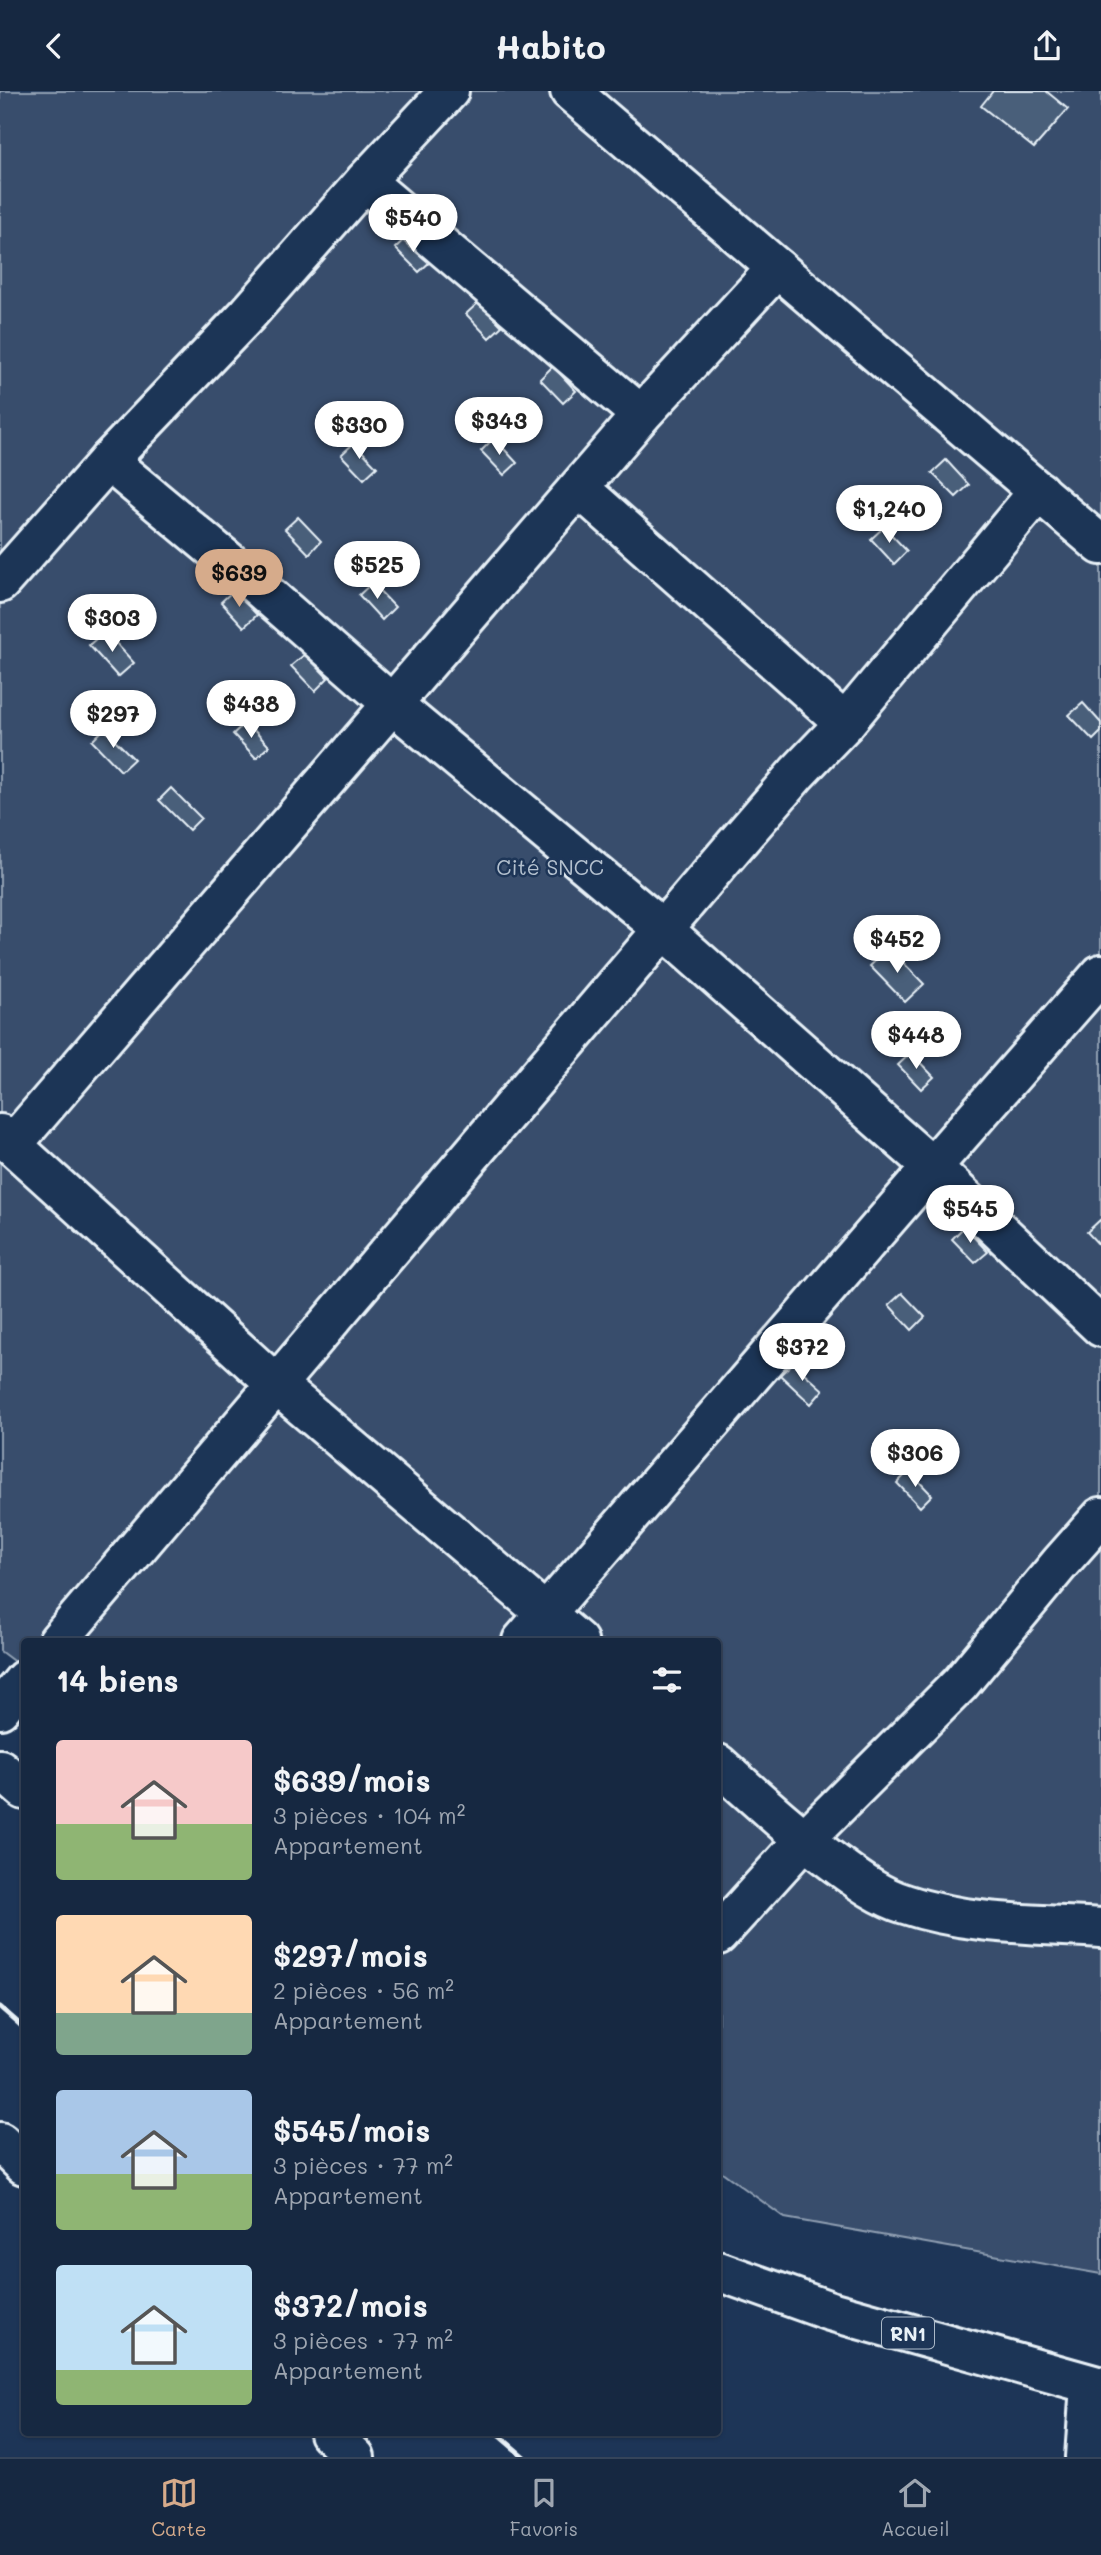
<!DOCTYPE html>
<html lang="fr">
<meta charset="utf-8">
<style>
body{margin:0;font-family:Mali,sans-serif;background:#23344c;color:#f1f3f6;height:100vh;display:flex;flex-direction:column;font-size:26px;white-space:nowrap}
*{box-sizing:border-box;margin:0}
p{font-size:23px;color:#9ea6b1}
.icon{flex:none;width:38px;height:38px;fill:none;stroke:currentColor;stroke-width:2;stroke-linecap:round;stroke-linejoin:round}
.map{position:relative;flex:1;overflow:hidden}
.side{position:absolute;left:21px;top:1547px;width:700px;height:798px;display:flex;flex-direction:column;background:#162841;border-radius:7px;box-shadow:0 2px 5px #0004,0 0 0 2px #35445a}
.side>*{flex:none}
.price{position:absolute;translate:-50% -60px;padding:0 16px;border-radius:24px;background:#fff;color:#222;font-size:23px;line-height:46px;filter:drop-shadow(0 2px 4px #0008)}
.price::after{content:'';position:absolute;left:50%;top:42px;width:21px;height:16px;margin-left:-10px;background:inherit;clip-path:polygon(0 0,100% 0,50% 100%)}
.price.current{background:#d6ab8b;color:#111}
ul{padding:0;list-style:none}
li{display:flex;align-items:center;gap:21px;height:175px;padding:0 35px}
li span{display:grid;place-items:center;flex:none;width:196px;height:140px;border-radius:7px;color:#555}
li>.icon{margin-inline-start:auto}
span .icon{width:84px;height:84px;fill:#fffc;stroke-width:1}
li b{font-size:30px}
h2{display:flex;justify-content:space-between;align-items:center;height:84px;padding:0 35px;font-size:30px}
header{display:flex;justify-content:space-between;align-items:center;height:91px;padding:0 35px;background:#162841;font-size:32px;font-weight:700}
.menu{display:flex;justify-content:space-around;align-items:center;height:98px;border-top:2px solid #35445a;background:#162841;font-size:19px;color:#9ea6b1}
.menu a{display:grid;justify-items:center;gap:4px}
.menu .current{color:#d6ab8b}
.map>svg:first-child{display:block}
.green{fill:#374d6c;stroke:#909fb2;stroke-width:2}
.building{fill:#495e7a;stroke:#e8f1f8;stroke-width:2}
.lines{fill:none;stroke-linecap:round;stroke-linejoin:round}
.minor-casing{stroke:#e8f1f8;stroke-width:44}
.highway-casing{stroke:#e8f1f8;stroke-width:44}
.minor{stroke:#1d3557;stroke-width:38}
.highway{stroke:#1d3557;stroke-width:38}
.rail{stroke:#e8f1f8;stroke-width:5}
.labels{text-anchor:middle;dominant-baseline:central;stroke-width:5;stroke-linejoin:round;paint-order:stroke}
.shield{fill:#1d3557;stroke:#abb9c8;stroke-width:2}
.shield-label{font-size:19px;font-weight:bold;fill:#e8f1f8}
.park-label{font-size:21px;fill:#b3c0ce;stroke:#1d3557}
</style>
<header><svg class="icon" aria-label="back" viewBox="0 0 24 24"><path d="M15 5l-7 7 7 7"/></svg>Habito<svg class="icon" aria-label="share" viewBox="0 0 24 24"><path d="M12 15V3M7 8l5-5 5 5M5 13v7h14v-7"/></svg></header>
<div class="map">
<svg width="1101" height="2366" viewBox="0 0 1101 2366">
<rect width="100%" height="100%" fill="#1d3557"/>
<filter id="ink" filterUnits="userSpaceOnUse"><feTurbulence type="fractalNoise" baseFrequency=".0143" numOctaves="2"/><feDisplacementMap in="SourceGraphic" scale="14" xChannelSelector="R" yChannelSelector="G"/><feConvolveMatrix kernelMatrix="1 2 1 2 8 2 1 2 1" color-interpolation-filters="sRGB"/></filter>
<g filter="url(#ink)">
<path class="green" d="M0,0h1101v2183l-316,-56 -67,-49v-528h-694v28l-24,-18z"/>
<g class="building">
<path d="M993,0h53l22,18 -34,39 -53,-42z"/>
<path d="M408,145l24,24 -13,12 -24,-24z"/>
<path d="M479,211l23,24 -13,12 -23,-24z"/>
<path d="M553,275l23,25 -13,12 -23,-24z"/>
<path d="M494,347l23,25 -13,12 -23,-24z"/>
<path d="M354,352l23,24 -13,12 -23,-24z"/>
<path d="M946,369l23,25 -13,12 -24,-24z"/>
<path d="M298,426l23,24 -12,13 -24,-25z"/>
<path d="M884,436l23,24 -13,13 -23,-25z"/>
<path d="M372,492l23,24 -13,13 -23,-25z"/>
<path d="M234,499l23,25 -13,12 -23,-25z"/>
<path d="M105,540l29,32 -16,14 -29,-32z"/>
<path d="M305,563l23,24 -13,13 -24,-25z"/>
<path d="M1083,612l18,20v9l-8,8 -24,-25z"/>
<path d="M246,631l23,24 -13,12 -23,-24z"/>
<path d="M104,638l30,30 -13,12 -29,-30z"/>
<path d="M171,697l30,30 -12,12 -30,-30z"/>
<path d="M889,857l35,36 -19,18 -35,-36z"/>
<path d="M911,962l23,24 -13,12 -23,-24z"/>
<path d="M1100,1129l1,1v26l-14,-15z"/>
<path d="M964,1136l24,25 -13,11 -23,-24z"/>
<path d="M902,1202l23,24 -13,13 -23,-25z"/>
<path d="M793,1272l30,27 -12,14 -31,-29z"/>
<path d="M909,1380l23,24 -12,12 -23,-24z"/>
</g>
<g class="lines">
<defs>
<g id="minor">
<path d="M570,0l531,454"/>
<path d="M365,90l276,234"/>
<path d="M108,370l138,115 145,127 273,227 268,237 169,160"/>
<path d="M579,397l266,235"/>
<path d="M0,492l108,-122 140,-147 117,-133 84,-90"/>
<path d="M0,1043l278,252 300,255"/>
<path d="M12,1054l629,-730 136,-147"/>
<path d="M58,1550l676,-795 63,-73 48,-50 194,-232"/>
<path d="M522,1550l410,-474 169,-193"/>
<path d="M0,1618l24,-29"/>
<path d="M718,1673c38,34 76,69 118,100 22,16 43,32 69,40 62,21 132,20 196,24"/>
<path d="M718,1844l86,-95 156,-156 101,-122 40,-45"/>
<path d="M0,2051l24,23"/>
<path d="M329,2342l26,24"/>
<path d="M1085,2366l5,-72"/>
</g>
<g id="highway">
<path d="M0,1678l24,21"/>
<path d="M718,2180l112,40 271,76"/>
</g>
</defs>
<use href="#minor" class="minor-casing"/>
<use href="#highway" class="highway-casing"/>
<use href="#minor" class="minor"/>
<use href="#highway" class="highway"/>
<g class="rail">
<path d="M0,1916l24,21"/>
<path d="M496,2342l28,24"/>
</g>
</g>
</g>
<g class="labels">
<rect class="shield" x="882" y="2226.5" width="52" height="31" rx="5"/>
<g class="shield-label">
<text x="908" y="2242">RN1</text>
</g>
<g class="park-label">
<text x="550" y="775">Cité SNCC</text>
</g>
</g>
</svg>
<b class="price" style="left:413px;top:163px">$540</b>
<b class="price" style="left:499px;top:366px">$343</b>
<b class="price" style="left:359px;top:370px">$330</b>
<b class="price" style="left:889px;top:454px">$1,240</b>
<b class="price" style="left:377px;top:510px">$525</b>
<b class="price current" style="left:239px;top:518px">$639</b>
<b class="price" style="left:112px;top:563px">$303</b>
<b class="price" style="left:251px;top:649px">$438</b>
<b class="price" style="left:113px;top:659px">$297</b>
<b class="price" style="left:897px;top:884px">$452</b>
<b class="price" style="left:916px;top:980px">$448</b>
<b class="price" style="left:970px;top:1154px">$545</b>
<b class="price" style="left:802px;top:1292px">$372</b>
<b class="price" style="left:915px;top:1398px">$306</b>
<section class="side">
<h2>14 biens<svg class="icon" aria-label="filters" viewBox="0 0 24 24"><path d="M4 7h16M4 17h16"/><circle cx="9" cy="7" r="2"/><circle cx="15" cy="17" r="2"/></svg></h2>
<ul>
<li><span style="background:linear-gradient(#f6c9c9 60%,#8fb573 0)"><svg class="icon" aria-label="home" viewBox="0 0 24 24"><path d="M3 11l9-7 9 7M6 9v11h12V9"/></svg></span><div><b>$639/mois</b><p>3 pièces · 104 m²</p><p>Appartement</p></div></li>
<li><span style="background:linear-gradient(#ffd9b3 70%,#7fa58c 0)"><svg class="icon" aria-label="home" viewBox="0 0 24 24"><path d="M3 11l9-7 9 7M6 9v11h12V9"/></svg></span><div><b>$297/mois</b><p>2 pièces · 56 m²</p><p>Appartement</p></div></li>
<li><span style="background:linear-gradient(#a9c7e8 60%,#8fb573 0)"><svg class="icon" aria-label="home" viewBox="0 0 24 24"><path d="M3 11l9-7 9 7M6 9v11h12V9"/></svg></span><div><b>$545/mois</b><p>3 pièces · 77 m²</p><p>Appartement</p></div></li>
<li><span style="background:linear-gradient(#bfe0f5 75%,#8fb573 0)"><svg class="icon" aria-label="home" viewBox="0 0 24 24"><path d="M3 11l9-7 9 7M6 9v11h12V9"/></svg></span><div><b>$372/mois</b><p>3 pièces · 77 m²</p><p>Appartement</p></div></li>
</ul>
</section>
</div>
<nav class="menu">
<a class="current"><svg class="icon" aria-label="map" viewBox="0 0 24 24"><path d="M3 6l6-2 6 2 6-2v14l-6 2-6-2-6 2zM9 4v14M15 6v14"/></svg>Carte</a>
<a><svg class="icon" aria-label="saved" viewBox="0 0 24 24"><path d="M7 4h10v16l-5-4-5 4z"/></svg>Favoris</a>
<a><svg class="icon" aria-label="home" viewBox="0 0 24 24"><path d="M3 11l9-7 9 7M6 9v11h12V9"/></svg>Accueil</a>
</nav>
